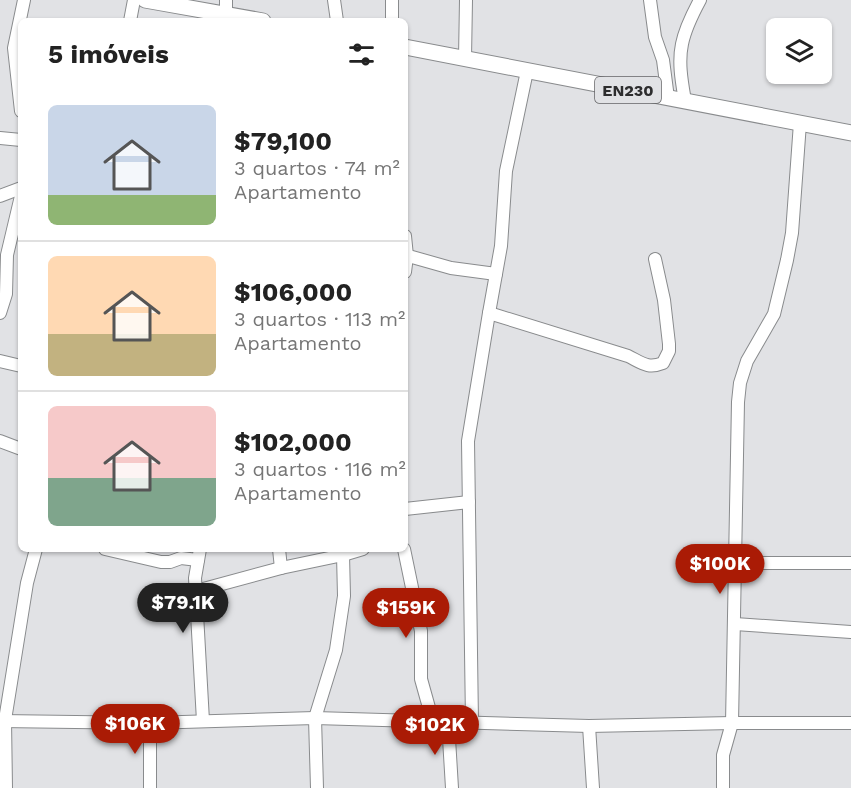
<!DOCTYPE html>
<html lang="pt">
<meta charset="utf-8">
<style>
body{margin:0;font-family:"Work Sans",sans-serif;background:#f6f6f6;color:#222;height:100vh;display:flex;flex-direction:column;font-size:22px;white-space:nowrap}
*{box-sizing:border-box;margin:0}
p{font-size:20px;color:#767676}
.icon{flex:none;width:33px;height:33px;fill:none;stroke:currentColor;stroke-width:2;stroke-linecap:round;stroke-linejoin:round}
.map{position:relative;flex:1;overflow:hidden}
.sheet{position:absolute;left:18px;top:18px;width:390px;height:534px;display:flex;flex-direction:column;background:#fff;border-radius:9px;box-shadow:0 2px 4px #0004}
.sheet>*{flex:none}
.buttons{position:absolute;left:766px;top:18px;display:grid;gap:12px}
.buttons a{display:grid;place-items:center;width:66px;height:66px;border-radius:9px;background:#fff;box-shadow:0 2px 4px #0004;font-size:30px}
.price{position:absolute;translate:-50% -51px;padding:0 14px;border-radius:21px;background:#aa1b05;color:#fff;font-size:20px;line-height:39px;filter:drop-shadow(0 2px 3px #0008)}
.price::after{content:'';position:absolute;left:50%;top:36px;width:18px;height:14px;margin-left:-9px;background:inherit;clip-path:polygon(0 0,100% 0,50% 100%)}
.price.on{background:#222;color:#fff}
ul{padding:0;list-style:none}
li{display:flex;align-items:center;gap:18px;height:150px;padding:0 30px}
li+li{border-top:2px solid #e0e0e0}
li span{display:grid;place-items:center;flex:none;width:168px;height:120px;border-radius:9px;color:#555}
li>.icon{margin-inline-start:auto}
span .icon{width:72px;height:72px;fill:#fffc;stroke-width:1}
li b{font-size:26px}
h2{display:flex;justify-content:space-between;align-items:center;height:72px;padding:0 30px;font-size:26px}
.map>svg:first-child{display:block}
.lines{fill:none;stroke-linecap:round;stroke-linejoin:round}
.minor-casing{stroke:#898b8d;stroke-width:14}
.major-casing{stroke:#898b8d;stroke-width:17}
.minor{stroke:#fff;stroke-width:12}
.major{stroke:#fff;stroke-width:15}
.labels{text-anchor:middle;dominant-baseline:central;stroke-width:5;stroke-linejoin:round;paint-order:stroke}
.shield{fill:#e1e2e5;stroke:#636365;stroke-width:1.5}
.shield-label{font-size:16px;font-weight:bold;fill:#2d2d2e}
</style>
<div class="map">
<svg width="851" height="788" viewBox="0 0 851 788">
<rect width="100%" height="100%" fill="#e1e2e5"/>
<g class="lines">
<defs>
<g id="minor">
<path d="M226,0v14"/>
<path d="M334,0l3,21"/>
<path d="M392,0v21"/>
<path d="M650,0l5,37 8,23 5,38"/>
<path d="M130,21l4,-21"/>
<path d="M465,58l1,-58"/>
<path d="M685,101c-3,-18 -7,-38 -3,-57 3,-15 11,-31 18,-44"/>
<path d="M21,111l-7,-63 10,-48"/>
<path d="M0,138l21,2"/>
<path d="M0,196l21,-8"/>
<path d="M405,236l2,20 -2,16"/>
<path d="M405,255l46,13 45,6"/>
<path d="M0,313l6,-19 1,-39 14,-59"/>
<path d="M489,313l139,43c14,7 20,13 35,7l6,-12v-7l-5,-44 -9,-41"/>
<path d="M0,361l21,5"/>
<path d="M0,441l21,8"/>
<path d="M405,509l64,-7"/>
<path d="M105,549l56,13h9l11,-4 17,2"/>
<path d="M200,549l-5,29 8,143"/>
<path d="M279,549l2,19"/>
<path d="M404,549l17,82v48l12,43"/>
<path d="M736,563h115"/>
<path d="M196,591l85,-23 62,-13 20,-6"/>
<path d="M735,624l116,8"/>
<path d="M0,721l150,2 165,-5 274,8 143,-3h119"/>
<path d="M448,722l4,66"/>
<path d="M472,722l-4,-281 21,-128 12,-67 5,-75 21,-100"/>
<path d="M150,723v65"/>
<path d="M589,726l4,62"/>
<path d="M6,788l-1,-68 22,-137 9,-34"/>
<path d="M317,788l-2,-70 21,-68 8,-54 -1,-41"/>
<path d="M723,788v-33l9,-32 6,-321 2,-19 7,-22 27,-47 13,-54 5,-27 8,-110"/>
</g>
<g id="major">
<path d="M145,0l118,21"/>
<path d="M405,47l446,86"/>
</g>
</defs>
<use href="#minor" class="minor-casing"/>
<use href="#major" class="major-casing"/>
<use href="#minor" class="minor"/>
<use href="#major" class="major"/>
</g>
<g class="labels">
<rect class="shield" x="595" y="77" width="66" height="26" rx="4.5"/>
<g class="shield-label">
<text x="628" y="90">EN230</text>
</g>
</g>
</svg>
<div class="buttons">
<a><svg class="icon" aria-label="layers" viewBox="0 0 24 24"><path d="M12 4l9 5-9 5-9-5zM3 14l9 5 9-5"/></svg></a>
</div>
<b class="price" style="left:720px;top:595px">$100K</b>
<b class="price on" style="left:183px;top:634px">$79.1K</b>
<b class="price" style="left:406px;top:639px">$159K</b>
<b class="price" style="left:135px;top:755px">$106K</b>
<b class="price" style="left:435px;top:756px">$102K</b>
<section class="sheet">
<h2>5 imóveis<svg class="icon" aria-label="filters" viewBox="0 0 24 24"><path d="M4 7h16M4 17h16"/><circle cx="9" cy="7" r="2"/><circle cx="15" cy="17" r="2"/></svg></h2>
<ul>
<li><span style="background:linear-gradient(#c9d6e8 75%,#8fb573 0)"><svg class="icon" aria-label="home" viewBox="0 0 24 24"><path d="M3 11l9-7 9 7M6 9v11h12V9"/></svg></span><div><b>$79,100</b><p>3 quartos · 74 m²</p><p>Apartamento</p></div></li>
<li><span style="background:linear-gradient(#ffd9b3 65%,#c2b280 0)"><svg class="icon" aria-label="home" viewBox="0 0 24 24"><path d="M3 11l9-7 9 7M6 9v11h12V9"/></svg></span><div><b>$106,000</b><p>3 quartos · 113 m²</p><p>Apartamento</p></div></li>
<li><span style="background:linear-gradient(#f6c9c9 60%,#7fa58c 0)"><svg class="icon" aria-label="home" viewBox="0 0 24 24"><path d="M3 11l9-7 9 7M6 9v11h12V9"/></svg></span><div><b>$102,000</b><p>3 quartos · 116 m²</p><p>Apartamento</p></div></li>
</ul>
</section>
</div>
